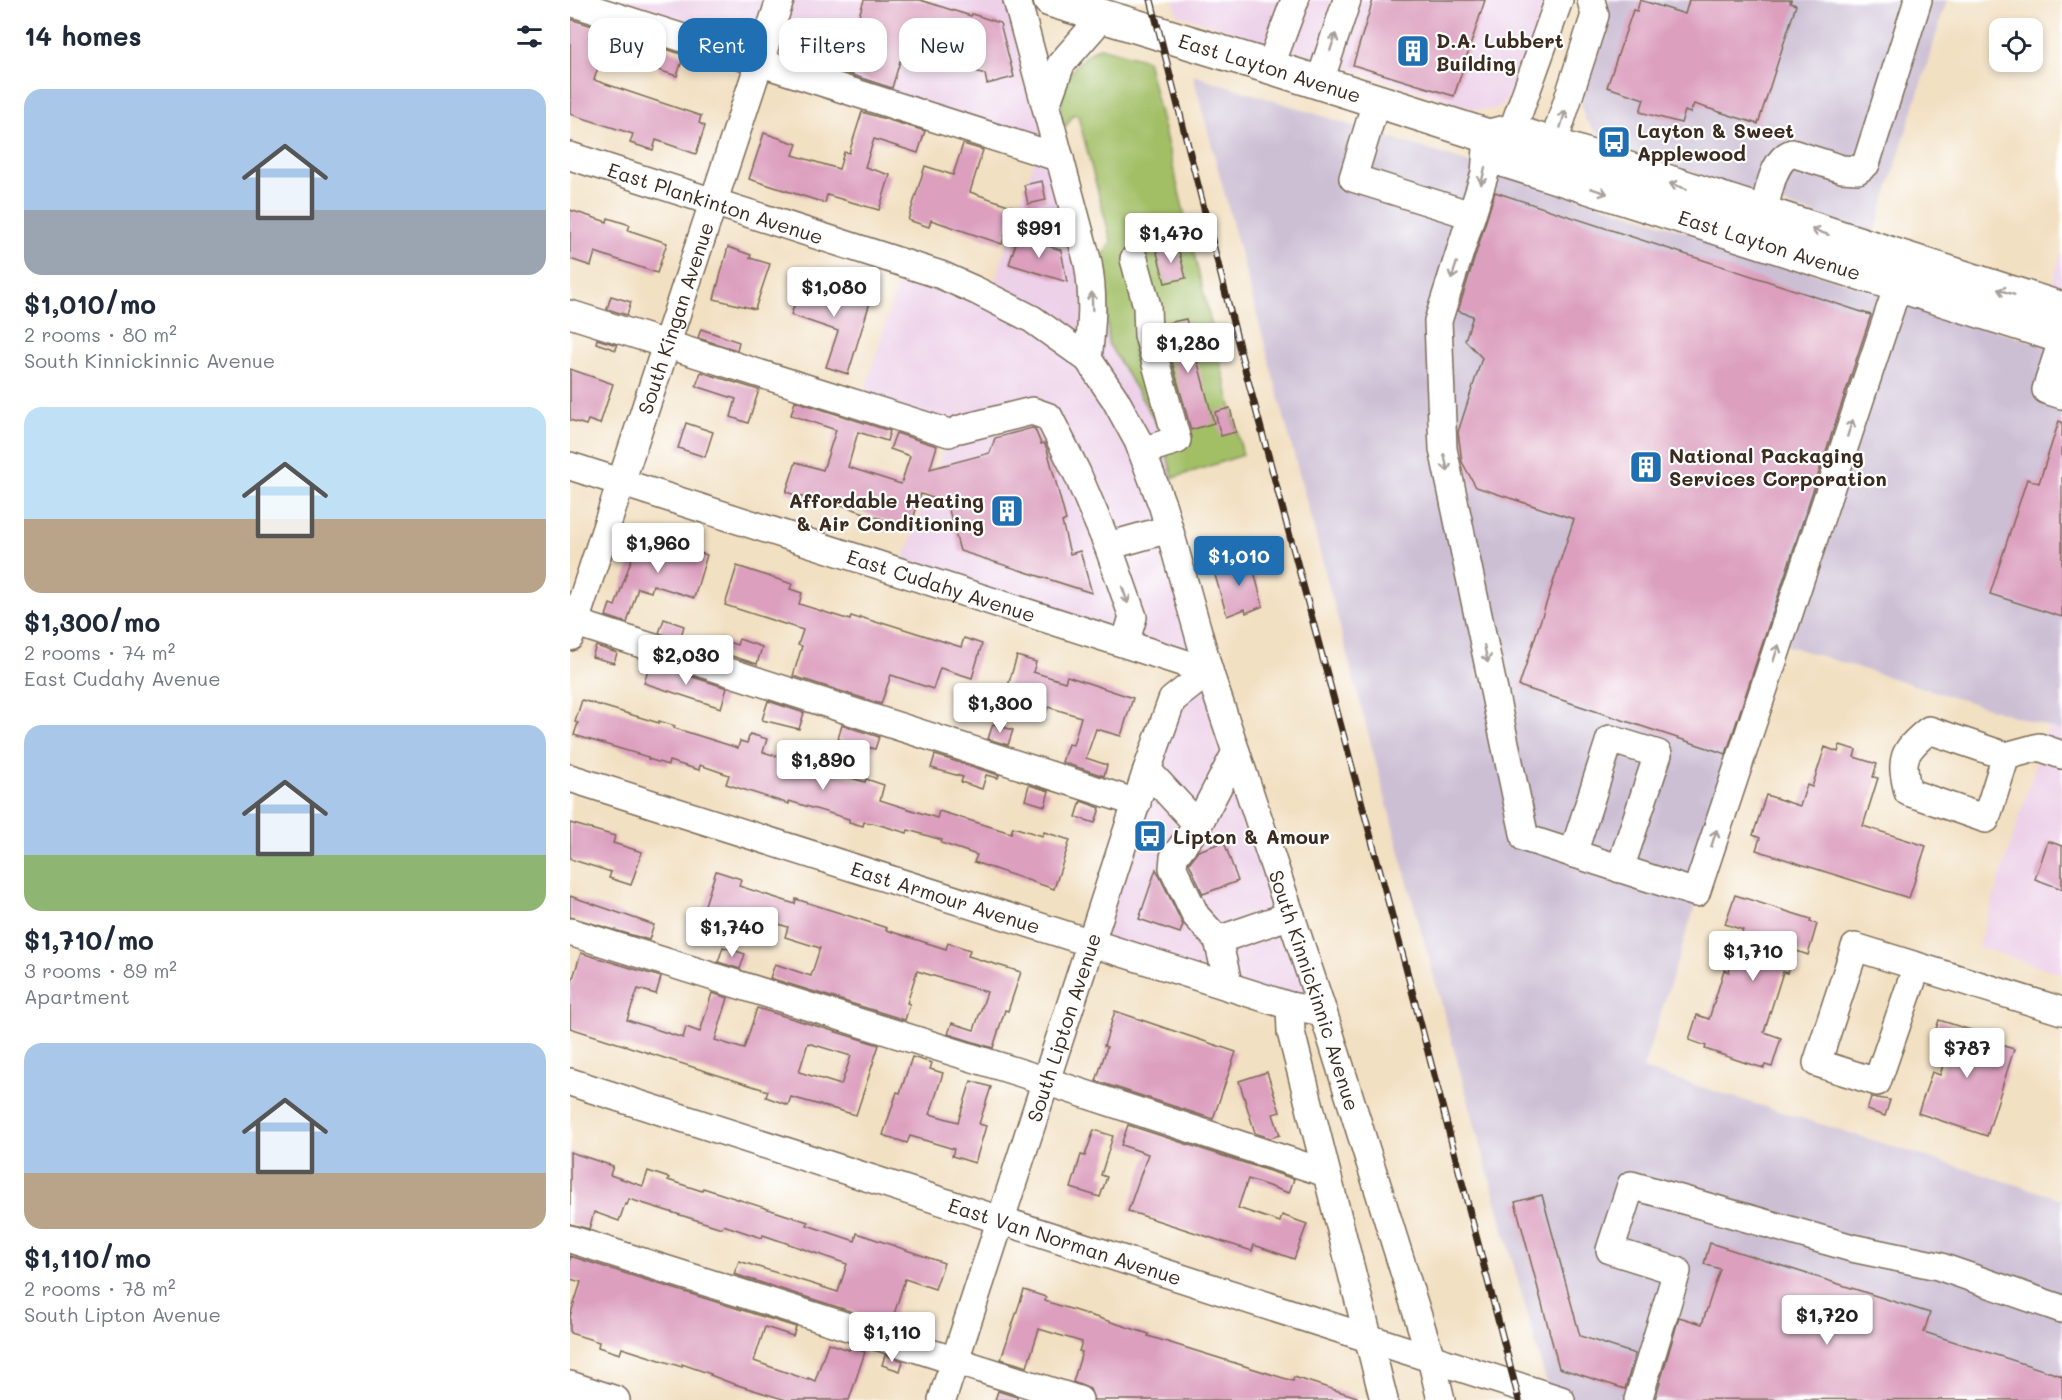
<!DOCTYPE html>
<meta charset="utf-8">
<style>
body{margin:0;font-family:Mali,sans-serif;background:#f2f2f3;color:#1f2937;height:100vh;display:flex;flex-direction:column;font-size:22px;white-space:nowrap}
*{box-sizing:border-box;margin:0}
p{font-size:20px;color:#747a83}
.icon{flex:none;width:33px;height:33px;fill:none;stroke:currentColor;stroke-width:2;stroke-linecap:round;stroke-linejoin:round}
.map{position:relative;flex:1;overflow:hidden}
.details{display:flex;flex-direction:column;background:#fff;width:570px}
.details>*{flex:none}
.banner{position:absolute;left:18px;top:18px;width:570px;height:54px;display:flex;gap:12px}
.fabs{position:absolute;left:1419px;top:18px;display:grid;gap:12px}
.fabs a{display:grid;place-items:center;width:54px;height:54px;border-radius:12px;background:#fff;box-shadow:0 3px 9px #0003;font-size:30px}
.price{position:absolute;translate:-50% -51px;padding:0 14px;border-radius:6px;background:#fff;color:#222;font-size:20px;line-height:39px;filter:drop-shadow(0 2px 3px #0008)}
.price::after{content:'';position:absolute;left:50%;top:36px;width:18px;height:14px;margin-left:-9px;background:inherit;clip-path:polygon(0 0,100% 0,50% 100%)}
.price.selected{background:#1f6fb2;color:#fff}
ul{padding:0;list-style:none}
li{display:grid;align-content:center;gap:12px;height:318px;padding:0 24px}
li span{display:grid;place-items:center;height:186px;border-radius:18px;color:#555}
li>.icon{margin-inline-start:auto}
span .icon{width:108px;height:108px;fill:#fffc;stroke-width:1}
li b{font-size:26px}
h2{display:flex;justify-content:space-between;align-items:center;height:72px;padding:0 24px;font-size:26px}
.chip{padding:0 21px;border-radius:18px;background:#fff;box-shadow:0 3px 9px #0003;font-size:21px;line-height:54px}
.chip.selected{background:#1f6fb2;color:#fff}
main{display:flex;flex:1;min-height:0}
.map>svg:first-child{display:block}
.built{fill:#edd1e9}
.industrial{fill:#ccbfd4}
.green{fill:#a2bf66;stroke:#6e7442;stroke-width:1.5}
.building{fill:#dc9fbe;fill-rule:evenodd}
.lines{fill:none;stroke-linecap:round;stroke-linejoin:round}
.minor-casing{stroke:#7b6a57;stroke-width:30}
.major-casing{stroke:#7b6a57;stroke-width:36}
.minor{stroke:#fff;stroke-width:27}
.major{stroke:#fff;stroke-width:33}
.rail-casing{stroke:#3b2a1e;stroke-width:7}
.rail{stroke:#fff;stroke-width:4.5;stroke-dasharray:14;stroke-linecap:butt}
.oneway{stroke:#a79f9a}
.labels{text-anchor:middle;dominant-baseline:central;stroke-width:4.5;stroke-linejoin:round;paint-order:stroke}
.poi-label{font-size:20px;font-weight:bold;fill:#3b2a1e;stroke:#fff;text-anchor:start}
.street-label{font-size:20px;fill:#3b2a1e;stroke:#fff}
</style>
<main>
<section class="details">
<h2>14 homes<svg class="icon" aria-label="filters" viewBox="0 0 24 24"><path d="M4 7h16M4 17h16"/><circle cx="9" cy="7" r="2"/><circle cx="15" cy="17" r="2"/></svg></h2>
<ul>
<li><span style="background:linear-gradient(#a9c7e8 65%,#9aa5b1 0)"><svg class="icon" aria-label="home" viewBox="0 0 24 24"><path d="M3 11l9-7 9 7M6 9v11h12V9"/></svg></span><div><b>$1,010/mo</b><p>2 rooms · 80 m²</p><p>South Kinnickinnic Avenue</p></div></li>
<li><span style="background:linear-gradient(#bfe0f5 60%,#b9a48a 0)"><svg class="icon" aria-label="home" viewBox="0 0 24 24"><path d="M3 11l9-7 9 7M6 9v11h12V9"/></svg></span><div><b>$1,300/mo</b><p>2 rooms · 74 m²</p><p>East Cudahy Avenue</p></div></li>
<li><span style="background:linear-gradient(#a9c7e8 70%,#8fb573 0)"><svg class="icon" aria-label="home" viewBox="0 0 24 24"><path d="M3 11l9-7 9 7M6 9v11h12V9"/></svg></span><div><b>$1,710/mo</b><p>3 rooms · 89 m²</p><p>Apartment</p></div></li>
<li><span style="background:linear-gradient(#a9c7e8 70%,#b9a48a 0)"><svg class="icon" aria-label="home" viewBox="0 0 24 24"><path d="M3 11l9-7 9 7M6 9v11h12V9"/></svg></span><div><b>$1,110/mo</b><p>2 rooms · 78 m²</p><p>South Lipton Avenue</p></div></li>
</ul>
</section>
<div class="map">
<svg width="1492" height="1400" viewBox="0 0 1492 1400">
<rect width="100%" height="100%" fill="#fff"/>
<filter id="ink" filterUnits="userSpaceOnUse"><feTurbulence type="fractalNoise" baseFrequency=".0167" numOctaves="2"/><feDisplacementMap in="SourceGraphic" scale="12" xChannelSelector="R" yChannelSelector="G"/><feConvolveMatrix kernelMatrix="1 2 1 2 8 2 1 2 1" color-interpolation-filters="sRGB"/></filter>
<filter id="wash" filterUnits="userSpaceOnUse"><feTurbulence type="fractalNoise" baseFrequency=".008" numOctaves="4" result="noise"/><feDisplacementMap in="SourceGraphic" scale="24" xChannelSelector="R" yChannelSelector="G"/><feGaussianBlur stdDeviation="1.35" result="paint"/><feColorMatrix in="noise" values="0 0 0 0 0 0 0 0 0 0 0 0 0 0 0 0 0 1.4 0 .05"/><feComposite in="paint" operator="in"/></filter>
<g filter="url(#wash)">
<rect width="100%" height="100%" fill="#f2e0c2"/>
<g class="built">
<path d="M55,0h392l71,263 101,-29 54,221 -88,29 168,528 -231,-69 80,-243 36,-29 -308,-101 49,-136 -89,-28 44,-143 86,34 47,-146 -417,-133z"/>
<path d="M604,0h374l-32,88 -15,18 -10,4h-13l-301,-96z"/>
<path d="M1492,251v57l-17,-6z"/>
<path d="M1478,726l14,5v243l-84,-27z"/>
</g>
<g class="industrial">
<path d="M1039,0h338l-73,235 -250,-85 -18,-10 -13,-11 -8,-10 -4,-13 4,-24z"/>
<path d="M623,75l869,276v380l-283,-88 -136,426 419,130v201h-511l-142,-513z"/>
</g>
<path class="green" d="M530,47l47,13 96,395 -70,23 -13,-49 -52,-86 -1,-47 -8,-32 12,-23 -33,-125 -2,-2 -3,1 -7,11 -3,1c-6,-14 1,-47 11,-59 7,-10 16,-16 26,-21z"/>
<g id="blocks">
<g class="building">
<path d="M294,0h56l51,16 1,-2 28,9 14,54 -27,7 -2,-10 -61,-19 -1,4 -4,-2 -3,9 -16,-5 -8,27 -68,-22 5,-14 17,5z"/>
<path d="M803,0h112l-31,96 -101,-31z"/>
<path d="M1070,0l45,14 4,-14h102l-1,3 6,2 -38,119 -64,-20 -4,9 -5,-2 -4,12 -41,-11 4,-13 -37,-12 26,-77 4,1z"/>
<path d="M0,19l62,19 -6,20 -23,-7 -9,29 107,36 -2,7 6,3 -9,28 -40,-14 -3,10 -23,-7 3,-9 -63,-20z"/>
<path d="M96,49l18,6 -7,21 -19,-6z"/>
<path d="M292,112l63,19 -7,22 -44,-14 -9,28 25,8 -11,35 -52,-15 -2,8 -76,-24 15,-46 33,11 -4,11 46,14 5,-17 5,1z"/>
<path d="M393,144l20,6 -13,42 44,15 -12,37 -71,-24 -2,7 -21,-7 17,-54 28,9z"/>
<path d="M472,181l4,19 -18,4 -4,-19z"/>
<path d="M925,192l376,123 -145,439 -207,-68 55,-167 -98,-32 -14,-25 -4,-30 24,-74 -17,-18 8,-24 -15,-5z"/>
<path d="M0,210l37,12 1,-4 22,7 -2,5 39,13 -10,30 -62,-21 -4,14 -21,-7z"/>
<path d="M448,237l43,13 6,32 -58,-18z"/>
<path d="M607,244l9,34 -21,5 -9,-34z"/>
<path d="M158,247l23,8 -1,3 20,6 -15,45 -41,-10z"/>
<path d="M233,278l68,21 -23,75 -22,-7 12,-36 -47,-16z"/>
<path d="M41,296l20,6 -4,13 -20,-6z"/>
<path d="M616,319l28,104 -23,7 -27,-97 -1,-9z"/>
<path d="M131,329l38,13 -2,8 -39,-12z"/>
<path d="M27,339l20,6 -1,5 -20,-7z"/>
<path d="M0,369l43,15 -13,40 -12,-4 -2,5 -16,-5z"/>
<path d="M131,372l58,18 -11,33 -17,-6 5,-18 -40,-13z"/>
<path d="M225,401l95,30 -3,10 -29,-9 -10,35 53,17 9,-28 -20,-7 6,-16 41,13 -7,23 60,-16 5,-15 37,-10 3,1 6,15 3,-1 3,6 19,71 -4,2 8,32 10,-3 12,42 -132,-42 -13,-48 -26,-9 -11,35 -74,-26 -1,4 -49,-15 10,-30 27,8 13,-40 -45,-15z"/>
<path d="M660,408l6,24 -15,4 -6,-24z"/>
<path d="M1489,421l3,1v195l-72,-23 37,-115 12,4z"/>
<path d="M116,423l27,9 -8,25 -27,-9z"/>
<path d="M76,537l35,12v-2l26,8 -13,43 -41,-13 -2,7 -13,-4 -11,35 -21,-7 4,-12 5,2 24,-68 6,2z"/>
<path d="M680,556l13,50 -17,7 -1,-4 -18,7 -13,-44z"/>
<path d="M167,566l55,18 -2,5 12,4 -3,11 51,16 1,-4 9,3v-2l22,7v-2l79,25 3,-9 18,6 -10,34 -32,-10 -7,21 -42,-14 -10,29 -88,-28 9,-30 -4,-1 5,-15 -78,-25z"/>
<path d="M94,619l20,7 -4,14 -21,-7z"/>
<path d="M149,639l18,6 2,-6 23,8 -5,17 -41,-13z"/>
<path d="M26,646l21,7 -3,10 -22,-6z"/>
<path d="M447,656l19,6 -3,10 32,10 2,-6 66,22 -12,38 -25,-7 -10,29 21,7 -3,11 -42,-14 6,-18 5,1 8,-28 -33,-10 -3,9 -22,-7 3,-10 -16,-4 1,-5 -4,-1z"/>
<path d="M80,663l77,25 -6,20 -77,-25z"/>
<path d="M12,700l77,23v-2l16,5 -1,2 64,20 2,-7 7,2 3,-9 17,5 -4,13 59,18 1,-1 42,13 1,-3 18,6 -4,15 57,18 2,-7 72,22 2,-6 30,9 1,-4 26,8 -16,49 -80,-27 3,-7 -36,-12 1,-3 -34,-10 -1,3 -34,-10 -9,-1 -1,4 -14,-4v-3l-60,-18v3l-63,-20 3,-9 -29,-10 -1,5 -30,-9 -1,4 -20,-6v-2l-74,-22 4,-12 -3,-1z"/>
<path d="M198,701l36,12 -5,16 -37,-9z"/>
<path d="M423,724l20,6 -5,15 -20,-6z"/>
<path d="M272,725l37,12 -4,12 -37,-10z"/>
<path d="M1270,745l16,5 -2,7 23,7 -4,13 5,1 -15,48 63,20 -17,52 -153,-48 4,-12 -7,-3 13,-40 34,11 7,-21 5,2 13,-40 13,5z"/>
<path d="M365,755l64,20 -1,3 -12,-3 -4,14 -21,-7 2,-5 -32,-9z"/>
<path d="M459,785l20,6 -4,15 -20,-6z"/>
<path d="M511,801l19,7 -5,15 -19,-6z"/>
<path d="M0,823l45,13 -2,7 29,9 -11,33 -22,-7 2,-6 -41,-13z"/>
<path d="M1478,841l14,5v43l-27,-10z"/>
<path d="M654,842l14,39 -35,13 -14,-31 9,-12z"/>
<path d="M586,869l27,56 -3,8 -41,-14z"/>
<path d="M146,871l25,8 -2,7 56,18 1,-5 91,29 -1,2 60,19 2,-6 22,7 -2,6 53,16 -13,39 -3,-1 -12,38 -45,-14 4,-11 22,7 13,-38 -70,-21 -10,32 3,1 -5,16 -135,-42 5,-14 36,12 9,-28 -35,-11 3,-10 -56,-18 -5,13 -25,-8z"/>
<path d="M1165,895l76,24 -1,3 7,2 -9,31 -14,-5 -7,23 -4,-1 -19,60 17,6 -9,29 -7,-2 -1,3 -18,-5 -41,-14 1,-3 -17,-6 8,-25 12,4 15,-49 5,2 14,-42 -18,-6z"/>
<path d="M0,896l84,29 -5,15 -79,-23z"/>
<path d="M153,947l22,7 -5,15 -22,-7z"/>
<path d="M11,953l80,24 -5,17 -18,-5 -11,31 56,18 3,-11 14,5 12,-39 16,5 -13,42 29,9 13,-41 122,37 -23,70 -65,-18 -3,8 -22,-8 2,-6 -198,-63v-41zM238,1043l43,13 -10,29 -42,-13z"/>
<path d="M545,1011l121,41 -23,67 -117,-38 11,-34 -3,-1z"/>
<path d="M1369,1020l57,18 -2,5 20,6 -27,87 -69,-23 14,-41 8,3 6,-20 -7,-2 3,-10 -10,-3z"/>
<path d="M342,1057l20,6 -2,6 13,4 -13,41 28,8 13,-41 20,6 -12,37 7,2 -11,37 -23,-7 2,-7 -44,-13 -3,7 -24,-8 14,-43 3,1z"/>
<path d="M697,1072l13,40 -7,2 7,21 -10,3 -15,-5 -16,-52z"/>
<path d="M1301,1097l19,3 -5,16 -18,-6z"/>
<path d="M558,1125l166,54 -5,14 -41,-14 -10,29 42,14 2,-7 25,9 -13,35 -40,-14 -2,6 -124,-40 20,-57 -27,-9z"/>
<path d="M524,1130l19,6 -12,39 6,2 -7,20 -29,-9 10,-33 4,1z"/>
<path d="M0,1152l43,14 -3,9 33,11 5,-15 21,7 -1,2 34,11 1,-3 105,34 -1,3 48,16 2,-8 87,30 -9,26 -30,-10 -14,45 -157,-50 5,-13 99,31 9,-28 -84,-29 -1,3 -39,-13 -1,3 -93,-29 -2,6 -2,-1 -6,17 -25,-9 -5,17 -19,-5z"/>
<path d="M972,1195l38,141 55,18 -10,35 -66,-21 -44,-166z"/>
<path d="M1140,1243l220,70 -6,19 138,44v24l-407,-1 24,-82 23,7 18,-55 -16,-5z"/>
<path d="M0,1256l226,71 -3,9 -28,-9 -11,34 54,19v-2l7,3 13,-38 21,7 2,-3 14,5 -16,48h-63l-55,-17 -21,-8 1,-1 -29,-10v3l-60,-19 -2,6 -22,-7 1,-5 -29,-9v-17l11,-34 -11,-3z"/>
<path d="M454,1290l22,7 -1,4 104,33 -1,2 145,45 1,-4 63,20 -1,3h-262l-4,-11 -17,-7 9,-30 -3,-1 3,-9 -43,-13 -12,38 -26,-8z"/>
<path d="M326,1321l18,6 -1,4 -18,-6z"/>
<path d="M315,1355l18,6 -3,10 -18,-6z"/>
<path d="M428,1391l19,6v3h-22z"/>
</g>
</g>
</g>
<g filter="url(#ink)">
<use href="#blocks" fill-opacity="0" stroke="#7b6a57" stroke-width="1.5"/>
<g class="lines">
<defs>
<g id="minor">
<path d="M447,0l71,263c6,34 4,62 0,96"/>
<path d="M0,2l490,156"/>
<path d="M700,67l25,-67"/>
<path d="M749,84l28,-84"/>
<path d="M806,102l-23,76 118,37"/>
<path d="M476,105l15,-41 42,-48"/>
<path d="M918,136l-3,37 -47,148 5,128 82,389 171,55 208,-626"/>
<path d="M935,151l54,-151"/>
<path id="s1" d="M0,156l371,119 36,16 55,28 56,40 27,40 23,42 25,66 46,164 114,341 108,346 10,42"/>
<path d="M977,164l48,-149 -4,-15"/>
<path d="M1193,214c5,-18 9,-54 29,-61l50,16 16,1 8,-6 52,-164"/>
<path d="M564,259l13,47 1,29 29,105 -35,11"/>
<path d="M0,314l379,119"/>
<path d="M1492,341l-16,49 16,5"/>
<path d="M390,429l72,-18 17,6 28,56 31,73 25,71 -8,26"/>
<path id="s2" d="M0,466l639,205"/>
<path d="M538,546l61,-17"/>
<path d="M0,621l567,182"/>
<path id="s3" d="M0,637l210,-637"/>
<path d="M1436,756l-20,63 -78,-27c-8,-33 -6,-40 21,-62l77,26 33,-9 23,8"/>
<path d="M577,770l51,55 38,-73"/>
<path id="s4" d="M0,778l720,228 33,6"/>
<path d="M628,825l-24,32 -1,11 23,48 22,24"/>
<path d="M1003,854l37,-115 48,15 -38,115"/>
<path d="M0,932l451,141 305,100"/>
<path d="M1347,966l-40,116 -60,-19 38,-116 207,64"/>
<path d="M659,987l-11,-47 73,-25"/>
<path d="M720,1006l1,26 93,368"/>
<path id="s5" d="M0,1082l991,318"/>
<path d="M0,1239l509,161"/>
<path d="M0,1385l46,15"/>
<path id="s6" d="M372,1400l205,-630 25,-70 37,-29"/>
<path d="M1068,1400l39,-129 -67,-21 21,-65 221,63 86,18 124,43"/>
</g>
<g id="major">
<path id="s7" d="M480,0l220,67 218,69 23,-5 551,178"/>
<path id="s8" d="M918,136l15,24 559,177"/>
</g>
</defs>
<use href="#minor" class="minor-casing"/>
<use href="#major" class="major-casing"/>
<use href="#minor" class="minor"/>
<use href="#major" class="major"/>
<defs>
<path id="rail" d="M581,0l91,358 163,606 114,436"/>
</defs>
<use href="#rail" class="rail-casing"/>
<use href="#rail" class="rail"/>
</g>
<defs><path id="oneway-shaft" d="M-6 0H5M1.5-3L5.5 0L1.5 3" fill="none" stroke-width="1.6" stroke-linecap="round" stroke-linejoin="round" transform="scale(1.5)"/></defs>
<g class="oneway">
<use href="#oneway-shaft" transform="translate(763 42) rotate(-72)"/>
<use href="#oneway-shaft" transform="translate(993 119) rotate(-73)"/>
<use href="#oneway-shaft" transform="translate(913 176) rotate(103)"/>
<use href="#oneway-shaft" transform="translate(1108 186) rotate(-162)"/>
<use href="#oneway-shaft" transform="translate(1029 191) rotate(18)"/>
<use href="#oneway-shaft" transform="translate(1250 232) rotate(-162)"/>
<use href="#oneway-shaft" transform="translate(884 271) rotate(108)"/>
<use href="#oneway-shaft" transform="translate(1436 292) rotate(-162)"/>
<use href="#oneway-shaft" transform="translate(522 301) rotate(-92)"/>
<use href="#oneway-shaft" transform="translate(1280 428) rotate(-72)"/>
<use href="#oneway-shaft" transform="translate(876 463) rotate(78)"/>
<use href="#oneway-shaft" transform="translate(555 595) rotate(71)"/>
<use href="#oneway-shaft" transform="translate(1206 653) rotate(-72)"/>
<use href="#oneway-shaft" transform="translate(916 654) rotate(78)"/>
<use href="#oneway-shaft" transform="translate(1144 838) rotate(-72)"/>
</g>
</g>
<defs>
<symbol id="building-square" viewBox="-11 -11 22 22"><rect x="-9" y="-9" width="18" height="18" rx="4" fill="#1f6fb2" stroke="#fff"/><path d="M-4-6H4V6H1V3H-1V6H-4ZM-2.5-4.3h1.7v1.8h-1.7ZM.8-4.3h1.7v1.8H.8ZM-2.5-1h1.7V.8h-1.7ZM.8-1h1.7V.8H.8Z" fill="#fff"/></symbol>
<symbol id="bus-square" viewBox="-11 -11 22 22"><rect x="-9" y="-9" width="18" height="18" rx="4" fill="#1f6fb2" stroke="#fff"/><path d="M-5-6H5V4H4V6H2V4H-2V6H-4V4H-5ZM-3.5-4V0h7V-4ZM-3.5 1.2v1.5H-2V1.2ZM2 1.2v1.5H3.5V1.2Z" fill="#fff"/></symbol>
</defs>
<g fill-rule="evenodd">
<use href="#building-square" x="824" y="32" width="38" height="38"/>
<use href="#bus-square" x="1025" y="123" width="38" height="38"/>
<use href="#building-square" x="1057" y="448" width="38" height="38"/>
<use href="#building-square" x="418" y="492" width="38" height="38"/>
<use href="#bus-square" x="561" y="817" width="38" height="38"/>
</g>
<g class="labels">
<g class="poi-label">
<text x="866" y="40">D.A. Lubbert<tspan x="866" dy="23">Building</tspan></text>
<text x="1067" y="130">Layton &amp; Sweet<tspan x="1067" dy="23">Applewood</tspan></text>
<text x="1099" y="455">National Packaging<tspan x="1099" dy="23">Services Corporation</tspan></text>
<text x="414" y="500" text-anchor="end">Affordable Heating<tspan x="414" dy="23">&amp; Air Conditioning</tspan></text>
<text x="603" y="836">Lipton &amp; Amour</text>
</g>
<g class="street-label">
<text stroke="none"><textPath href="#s7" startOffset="230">East Layton Avenue</textPath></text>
<text stroke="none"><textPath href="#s1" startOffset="153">East Plankinton Avenue</textPath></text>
<text stroke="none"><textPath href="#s8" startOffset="308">East Layton Avenue</textPath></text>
<text stroke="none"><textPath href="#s3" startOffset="336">South Kingan Avenue</textPath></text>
<text stroke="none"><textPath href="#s2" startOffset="390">East Cudahy Avenue</textPath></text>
<text stroke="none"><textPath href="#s4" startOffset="394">East Armour Avenue</textPath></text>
<text stroke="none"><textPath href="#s1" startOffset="1233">South Kinnickinnic Avenue</textPath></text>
<text stroke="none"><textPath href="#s6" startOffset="392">South Lipton Avenue</textPath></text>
<text stroke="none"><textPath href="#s5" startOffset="520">East Van Norman Avenue</textPath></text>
</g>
</g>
</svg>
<div class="fabs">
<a><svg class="icon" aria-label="locate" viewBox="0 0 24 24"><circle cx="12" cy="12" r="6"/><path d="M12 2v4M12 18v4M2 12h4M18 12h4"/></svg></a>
</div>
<b class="price" style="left:469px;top:259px">$991</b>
<b class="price" style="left:601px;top:264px">$1,470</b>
<b class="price" style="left:264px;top:318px">$1,080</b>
<b class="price" style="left:618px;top:374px">$1,280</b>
<b class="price" style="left:88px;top:574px">$1,960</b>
<b class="price selected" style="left:669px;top:587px">$1,010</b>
<b class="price" style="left:116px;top:686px">$2,030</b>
<b class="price" style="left:430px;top:734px">$1,300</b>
<b class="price" style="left:253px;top:791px">$1,890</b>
<b class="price" style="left:162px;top:958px">$1,740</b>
<b class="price" style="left:1183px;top:982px">$1,710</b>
<b class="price" style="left:1397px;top:1079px">$787</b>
<b class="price" style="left:1257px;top:1346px">$1,720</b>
<b class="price" style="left:322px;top:1363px">$1,110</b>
<div class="banner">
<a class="chip">Buy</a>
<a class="chip selected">Rent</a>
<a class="chip">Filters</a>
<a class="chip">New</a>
</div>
</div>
</main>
